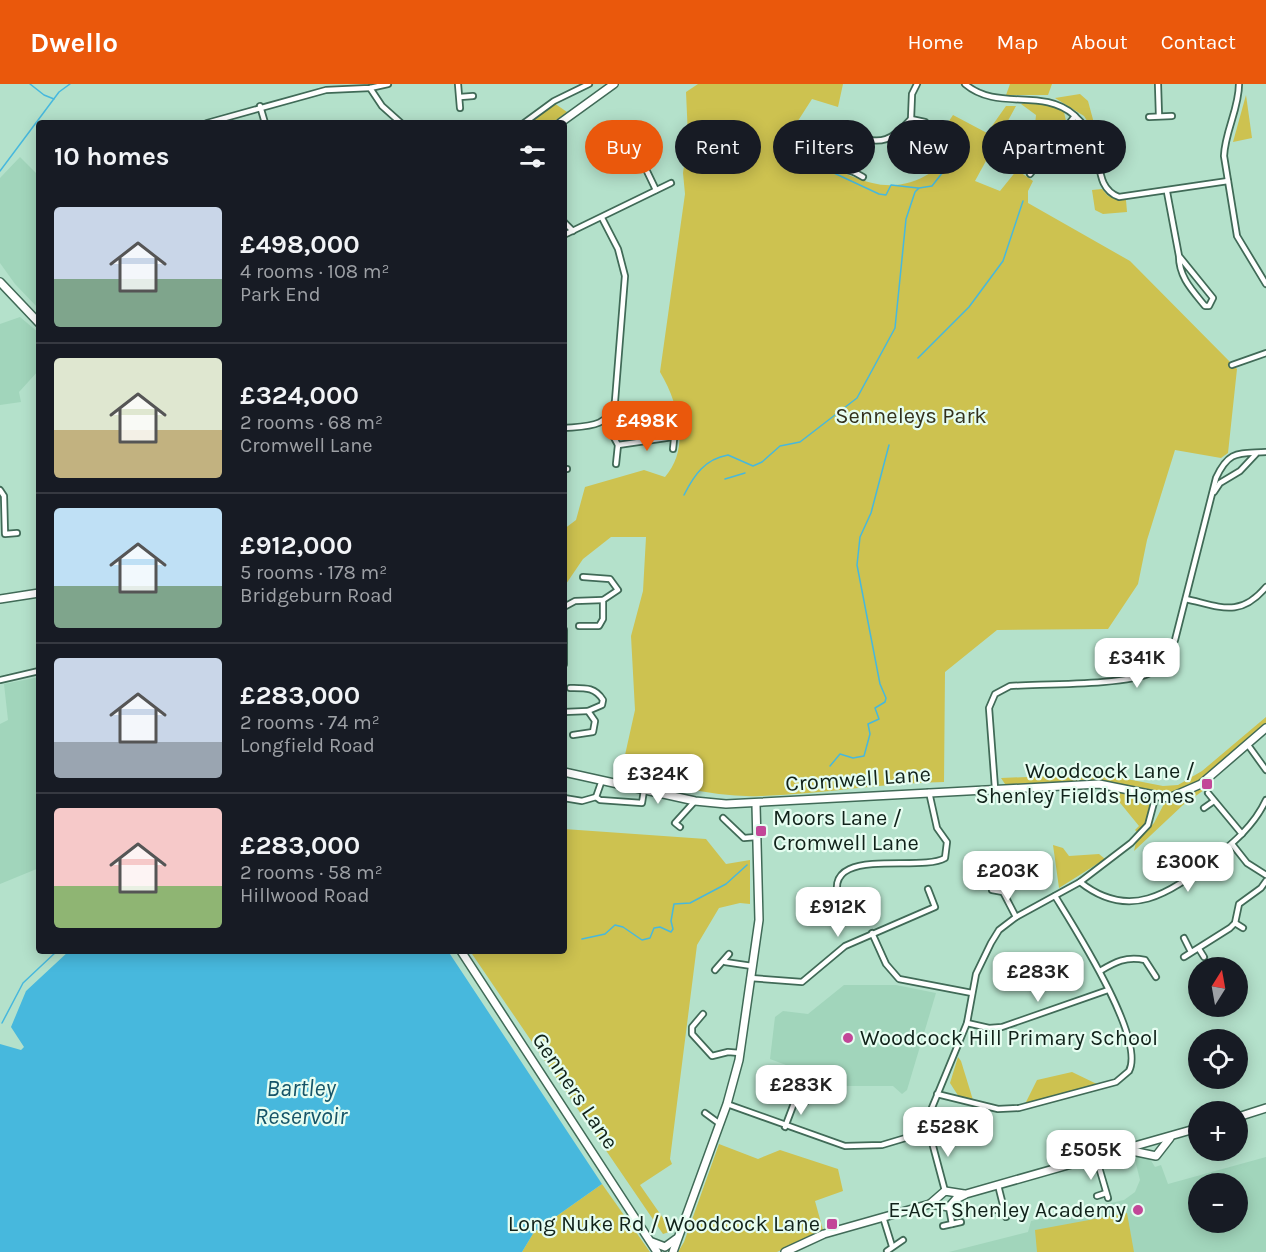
<!DOCTYPE html>
<meta charset="utf-8">
<style>
body{margin:0;font-family:Karla,sans-serif;background:#242831;color:#f1f3f6;height:100vh;display:flex;flex-direction:column;font-size:22px;white-space:nowrap}
*{box-sizing:border-box;margin:0}
p{font-size:20px;color:#9ea1a6}
.icon{flex:none;width:33px;height:33px;fill:none;stroke:currentColor;stroke-width:2;stroke-linecap:round;stroke-linejoin:round}
.map{position:relative;flex:1;overflow:hidden}
.panel{position:absolute;left:36px;top:36px;width:531px;height:834px;display:flex;flex-direction:column;background:#171b24;border-radius:6px;box-shadow:0 3px 15px #0003}
.panel>*{flex:none}
.guide{position:absolute;left:585px;top:36px;width:570px;height:54px;display:flex;gap:12px}
.needle{width:39px;rotate:11deg}
.controls{position:absolute;left:1188px;top:873px;display:grid;gap:12px}
.controls a{display:grid;place-items:center;width:60px;height:60px;border-radius:50%;background:#171b24;box-shadow:0 3px 15px #0003;font-size:30px}
.price{position:absolute;translate:-50% -51px;padding:0 14px;border-radius:12px;background:#fff;color:#222;font-size:20px;line-height:39px;filter:drop-shadow(0 2px 3px #0008)}
.price::after{content:'';position:absolute;left:50%;top:36px;width:18px;height:14px;margin-left:-9px;background:inherit;clip-path:polygon(0 0,100% 0,50% 100%)}
.price.current{background:#ea580c;color:#fff}
ul{padding:0;list-style:none}
li{display:flex;align-items:center;gap:18px;height:150px;padding:0 18px}
li+li{border-top:2px solid #363941}
li span{display:grid;place-items:center;flex:none;width:168px;height:120px;border-radius:6px;color:#555}
li>.icon{margin-inline-start:auto}
span .icon{width:72px;height:72px;fill:#fffc;stroke-width:1}
li b{font-size:26px}
h2{display:flex;justify-content:space-between;align-items:center;height:72px;padding:0 18px;font-size:26px}
.tag{padding:0 21px;border-radius:27px;background:#171b24;box-shadow:0 3px 15px #0003;font-size:21px;line-height:54px}
.tag.current{background:#ea580c;color:#fff}
header{display:flex;align-items:center;gap:36px;box-sizing:border-box;height:84px;padding:0 30px;background:#ea580c;color:#fff}
header strong{font-size:28px}
nav{display:flex;gap:33px;margin-inline-start:auto;font-size:21px}
.map>svg:first-child{display:block}
.built{fill:#a1d5bb;fill-rule:evenodd}
.green{fill:#cdc250}
.water{fill:#47b8dd}
.lines{fill:none;stroke-linecap:round;stroke-linejoin:round}
.stream{stroke:#47b8dd;stroke-width:1.5}
.street-casing{stroke:#406a57;stroke-width:8}
.secondary-casing{stroke:#406a57;stroke-width:10}
.street{stroke:#fff;stroke-width:4.5}
.secondary{stroke:#fff;stroke-width:7}
.poi-dot{fill:#c24798;stroke:#e6fdf1;stroke-width:2}
.labels{text-anchor:middle;dominant-baseline:central;stroke-width:4.5;stroke-linejoin:round;paint-order:stroke}
.park-label{font-size:22px;fill:#33311c;stroke:#e6fdf1}
.poi-label{font-size:22px;fill:#11221a;stroke:#e6fdf1;text-anchor:end}
.street-label{font-size:22px;fill:#11221a;stroke:#e6fdf1}
.water-label{font-size:24px;font-style:italic;fill:#165468;stroke:#e6fdf1}
</style>
<header>
<strong>Dwello</strong>
<nav><a>Home</a><a>Map</a><a>About</a><a>Contact</a></nav>
</header>
<div class="map">
<svg width="1266" height="1168" viewBox="0 0 1266 1168">
<rect width="100%" height="100%" fill="#b4e1cb"/>
<g class="built">
<path d="M20,73l19,19v133l-24,-25 -15,-21v-85z"/>
<path d="M20,233l19,16v37l-20,22 2,10 -21,3v-81z"/>
<path d="M39,593v191l-39,16v-160l8,-4 -4,-36z"/>
<path d="M844,901h52l40,8 -29,97 -5,4 -9,-8h-51l-72,-27 5,-42 8,-6 25,3z"/>
<path d="M1140,1071l10,4 5,8 6,-2 7,19 98,-27v95h-317l79,-20 3,-11 93,-21 11,-8 5,-12 -6,-24zM1198,1100h40v38h-40z"/>
</g>
<g class="green">
<path d="M698,0h145l-5,23 -26,-8 -27,42 23,-1 6,7 -3,12c45,17 75,42 121,13l17,-51 4,-6 34,18 19,-27h10l-41,75 25,10 17,-21 16,11 -5,10v12l102,58 107,108 -9,84 -7,5 -46,-8 -28,90 -9,44 -30,45 -111,1 -52,42 -1,110c-61,1 -121,12 -183,14 -47,2 -94,-12 -140,-23l14,-63 -4,-74 12,-45 3,-54h-35l-28,22 -19,28v-58l12,-9 9,-33 59,-17 21,7c26,-29 13,-75 -5,-105l25,-178 -2,-21 5,-36 -2,-45z"/>
<path d="M1010,0h42l-4,11h-42z"/>
<path d="M1080,10l8,7 10,37 -14,-22 -29,-18z"/>
<path d="M1246,11l6,43 -19,4z"/>
<path d="M1026,18l24,3 14,7 2,9 -12,16 -19,-12 1,-10 -15,-11z"/>
<path d="M554,19l13,9 -15,11h-26z"/>
<path d="M1073,42c16,3 19,24 22,37l-17,-12 -28,9 -4,-4 23,-28z"/>
<path d="M1102,105l6,7 18,4 1,12 -24,2 -8,-4 -3,-20z"/>
<path d="M1266,633v8l-69,57 -25,11 -71,-12 -88,3h-8l-4,-6 100,-4 62,12 15,-1 24,-14z"/>
<path d="M1112,705l31,6 7,6 -3,20 -9,12 -3,-3 4,-4 -27,-33z"/>
<path d="M1198,706h6l-21,15 -49,46 2,-9 18,-19 10,-19z"/>
<path d="M564,745l142,10 20,25 24,-4v44l-10,-1 -21,5 -22,37 -27,214 2,5 -32,21 32,46 -9,3 -193,-283h94z"/>
<path d="M1053,761l10,3 6,8 30,-2 6,5 -46,29z"/>
<path d="M958,973l3,4 12,39 -14,-3 -9,-14z"/>
<path d="M1072,988l29,14 -77,20 13,-26z"/>
<path d="M719,1060l39,15 22,-9 58,19 5,22 -28,10 8,29 -46,22h-99l6,-10z"/>
<path d="M602,1100l48,68h-128l12,-20z"/>
<path d="M1127,1129l7,39h-97l-2,-22z"/>
</g>
<path class="water" d="M69,867h379l154,233 -68,48 -12,20h-522v-208l21,6 3,-3 -13,-20 15,-36z"/>
<g class="lines">
<g class="stream">
<path d="M30,0l14,11 10,4"/>
<path d="M780,68l22,10 4,-2 73,34 7,1 5,-10 27,3"/>
<path d="M0,87l59,-79 11,-8"/>
<path d="M918,274l51,-51 34,-46 20,-60"/>
<path d="M725,395l20,-6"/>
<path d="M684,411c10,-20 21,-36 44,-40l25,11 9,-4 18,-16 20,-4 57,-44 38,-70 11,-109 9,-27 4,-4 13,-2 25,-32"/>
<path d="M830,682l10,-12 13,4 11,-2 6,-22 -2,-10 11,-5 -4,-11 10,-6 1,-4 -6,-14 -23,-119 3,-28 11,-24 18,-68"/>
<path d="M582,855l23,-5 10,-9 8,2 19,13 8,-2 4,-10 6,-1 11,5 2,-3 -2,-8 3,-17 16,-1 36,-19 21,-19"/>
<path d="M2,939l21,-40 34,-32"/>
</g>
<defs>
<g id="street">
<path d="M458,0l2,24"/>
<path d="M917,0l-5,10 -1,25 14,3"/>
<path d="M965,0c33,28 77,3 109,31 9,8 17,19 21,31 6,19 2,43 24,51l109,-16"/>
<path d="M1158,0l1,32"/>
<path d="M1239,0c0,25 -14,47 -15,72l13,80 29,48"/>
<path d="M370,4l12,18 19,17"/>
<path d="M460,13l13,-1"/>
<path d="M260,22l5,17"/>
<path d="M1149,33l23,-1"/>
<path d="M207,39l119,-33 44,-2 18,-4"/>
<path d="M524,39l30,-22 35,-17"/>
<path d="M854,52c28,10 38,4 57,-17"/>
<path d="M631,54l25,52"/>
<path d="M623,58l18,-9"/>
<path d="M843,85l11,3 9,-33"/>
<path d="M854,88l9,5"/>
<path d="M1030,90l45,-58"/>
<path d="M1167,108l12,64 34,42 -4,8h-4c-13,-16 -26,-29 -26,-50"/>
<path d="M564,138l9,9"/>
<path d="M564,151l107,-52"/>
<path d="M1232,281l34,-12"/>
<path d="M605,337l13,24 -2,19"/>
<path d="M564,344c22,-2 46,0 51,-27l10,-125 -7,-27 -16,-31"/>
<path d="M618,361l55,-8"/>
<path d="M673,365l2,-19"/>
<path d="M564,385h3"/>
<path d="M0,406l4,6 1,38 12,-1"/>
<path d="M1214,408l6,-9 20,-12 16,-17"/>
<path d="M1186,515c35,8 54,19 80,-12"/>
<path d="M564,523l11,-6 28,-1"/>
<path d="M579,542h20l4,-7v-19l15,-10 -8,-11 -27,-2"/>
<path d="M564,546v34"/>
<path d="M0,596l39,-9"/>
<path d="M570,604c15,0 25,-1 33,12l-1,5 -14,6 7,10 -2,11 -20,3"/>
<path d="M564,628l24,-1"/>
<path d="M1248,661l18,25"/>
<path d="M602,696l-6,17 4,3 42,3 2,-13"/>
<path d="M995,704l-6,-80 6,-14 15,-8c30,-2 118,-1 140,-13 13,-7 20,-19 25,-33l41,-162c13,-28 22,-24 50,-26"/>
<path d="M1208,709l34,41"/>
<path d="M564,714l18,3 14,-4"/>
<path d="M1204,724l10,-7"/>
<path d="M723,734l21,20 12,-1"/>
<path d="M680,743l-5,-4 20,-22"/>
<path d="M1232,760l15,19 19,12"/>
<path d="M1080,798c49,39 89,12 131,-21 22,-18 43,-35 55,-61"/>
<path d="M992,806l11,2 15,-9"/>
<path d="M1003,808l13,25"/>
<path d="M843,826c-33,-69 75,-36 102,-52l2,-16 -10,-14 -8,-36"/>
<path d="M1235,839l8,5"/>
<path d="M872,849l14,31 13,15 73,14"/>
<path d="M1184,854l7,14"/>
<path d="M1199,865l5,8"/>
<path d="M1184,873l46,-29 5,-5 4,-19 22,-16 5,-7"/>
<path d="M725,878l27,4"/>
<path d="M715,886l14,-16"/>
<path d="M1100,887c15,-9 26,-15 45,-11l11,17"/>
<path d="M750,894l52,4 43,-36 90,-39 -7,-18"/>
<path d="M703,930l-11,13v7l20,22 16,-4 12,1"/>
<path d="M967,939l22,5 13,-1 106,-37"/>
<path d="M1129,959l15,-4"/>
<path d="M787,1010l19,7"/>
<path d="M937,1010l61,15 21,-1 97,-26 13,-11c17,-32 -55,-144 -74,-175"/>
<path d="M727,1020l118,42 37,-1 47,-14"/>
<path d="M705,1029l15,11"/>
<path d="M785,1043l11,-29"/>
<path d="M1096,1073l12,41"/>
<path d="M998,1101l8,32"/>
<path d="M945,1107l-16,-60 2,-21 36,-87 9,-49 15,-31 8,-13 17,-13 64,-35 51,-39 17,-18 8,-30"/>
<path d="M1097,1112l9,-3"/>
<path d="M949,1123l3,17"/>
<path d="M995,1126l9,-3"/>
<path d="M883,1133l9,29"/>
<path d="M943,1142l18,-4"/>
<path d="M887,1167l16,-11"/>
</g>
<g id="secondary">
<path d="M560,39l54,-39"/>
<path d="M0,198l39,41"/>
<path d="M0,515l39,-6"/>
<path d="M564,688l131,29 31,3 373,-20 70,14 32,-14 65,-56"/>
<path d="M461,867l196,301"/>
<path d="M1238,1033l28,-9"/>
<path d="M1132,1067l24,5 14,-18"/>
<path d="M930,1120l15,-13 19,3"/>
<path d="M652,1158l13,5 11,-8"/>
<path d="M673,1168l54,-148 12,-44 20,-140 -3,-115"/>
<path d="M785,1168l39,-18 106,-30 19,3 7,-8 10,-5 232,-66"/>
</g>
</defs>
<use href="#street" class="street-casing"/>
<use href="#secondary" class="secondary-casing"/>
<use href="#street" class="street"/>
<use href="#secondary" class="secondary"/>
</g>
<g class="poi-dot">
<rect x="1201" y="694" width="12" height="12" rx="3"/>
<rect x="755" y="741" width="12" height="12" rx="3"/>
<circle cx="848" cy="954" r="6"/>
<circle cx="1138" cy="1126" r="6"/>
<rect x="826" y="1134" width="12" height="12" rx="3"/>
</g>
<g class="labels">
<g class="park-label">
<text x="911" y="332">Senneleys Park</text>
</g>
<g class="poi-label">
<text x="1195" y="687">Woodcock Lane /<tspan x="1195" dy="25">Shenley Fields Homes</tspan></text>
<text x="773" y="734" text-anchor="start">Moors Lane /<tspan x="773" dy="25">Cromwell Lane</tspan></text>
<text x="860" y="954" text-anchor="start">Woodcock Hill Primary School</text>
<text x="1126" y="1126">E-ACT Shenley Academy</text>
<text x="820" y="1140">Long Nuke Rd / Woodcock Lane</text>
</g>
<g class="street-label">
<text transform="translate(858 695) rotate(-4)">Cromwell Lane</text>
<text transform="translate(575 1007) rotate(56)">Genners Lane</text>
</g>
<g class="water-label">
<text x="301" y="1004">Bartley<tspan x="301" dy="28">Reservoir</tspan></text>
</g>
</g>
</svg>
<div class="controls">
<a><svg class="needle" viewBox="-14 -14 28 28"><path d="M0-13l5 13h-10z" fill="#e53935"/><path d="M0 13l5-13h-10z" fill="#9ea1a6"/></svg></a>
<a><svg class="icon" aria-label="locate" viewBox="0 0 24 24"><circle cx="12" cy="12" r="6"/><path d="M12 2v4M12 18v4M2 12h4M18 12h4"/></svg></a>
<a>+</a>
<a>−</a>
</div>
<b class="price current" style="left:647px;top:368px">£498K</b>
<b class="price" style="left:1137px;top:605px">£341K</b>
<b class="price" style="left:658px;top:721px">£324K</b>
<b class="price" style="left:1188px;top:809px">£300K</b>
<b class="price" style="left:1008px;top:818px">£203K</b>
<b class="price" style="left:838px;top:854px">£912K</b>
<b class="price" style="left:1038px;top:919px">£283K</b>
<b class="price" style="left:801px;top:1032px">£283K</b>
<b class="price" style="left:948px;top:1074px">£528K</b>
<b class="price" style="left:1091px;top:1097px">£505K</b>
<div class="guide">
<a class="tag current">Buy</a>
<a class="tag">Rent</a>
<a class="tag">Filters</a>
<a class="tag">New</a>
<a class="tag">Apartment</a>
</div>
<section class="panel">
<h2>10 homes<svg class="icon" aria-label="filters" viewBox="0 0 24 24"><path d="M4 7h16M4 17h16"/><circle cx="9" cy="7" r="2"/><circle cx="15" cy="17" r="2"/></svg></h2>
<ul>
<li><span style="background:linear-gradient(#c9d6e8 60%,#7fa58c 0)"><svg class="icon" aria-label="home" viewBox="0 0 24 24"><path d="M3 11l9-7 9 7M6 9v11h12V9"/></svg></span><div><b>£498,000</b><p>4 rooms · 108 m²</p><p>Park End</p></div></li>
<li><span style="background:linear-gradient(#dfe7d0 60%,#c2b280 0)"><svg class="icon" aria-label="home" viewBox="0 0 24 24"><path d="M3 11l9-7 9 7M6 9v11h12V9"/></svg></span><div><b>£324,000</b><p>2 rooms · 68 m²</p><p>Cromwell Lane</p></div></li>
<li><span style="background:linear-gradient(#bfe0f5 65%,#7fa58c 0)"><svg class="icon" aria-label="home" viewBox="0 0 24 24"><path d="M3 11l9-7 9 7M6 9v11h12V9"/></svg></span><div><b>£912,000</b><p>5 rooms · 178 m²</p><p>Bridgeburn Road</p></div></li>
<li><span style="background:linear-gradient(#c9d6e8 70%,#9aa5b1 0)"><svg class="icon" aria-label="home" viewBox="0 0 24 24"><path d="M3 11l9-7 9 7M6 9v11h12V9"/></svg></span><div><b>£283,000</b><p>2 rooms · 74 m²</p><p>Longfield Road</p></div></li>
<li><span style="background:linear-gradient(#f6c9c9 65%,#8fb573 0)"><svg class="icon" aria-label="home" viewBox="0 0 24 24"><path d="M3 11l9-7 9 7M6 9v11h12V9"/></svg></span><div><b>£283,000</b><p>2 rooms · 58 m²</p><p>Hillwood Road</p></div></li>
</ul>
</section>
</div>
